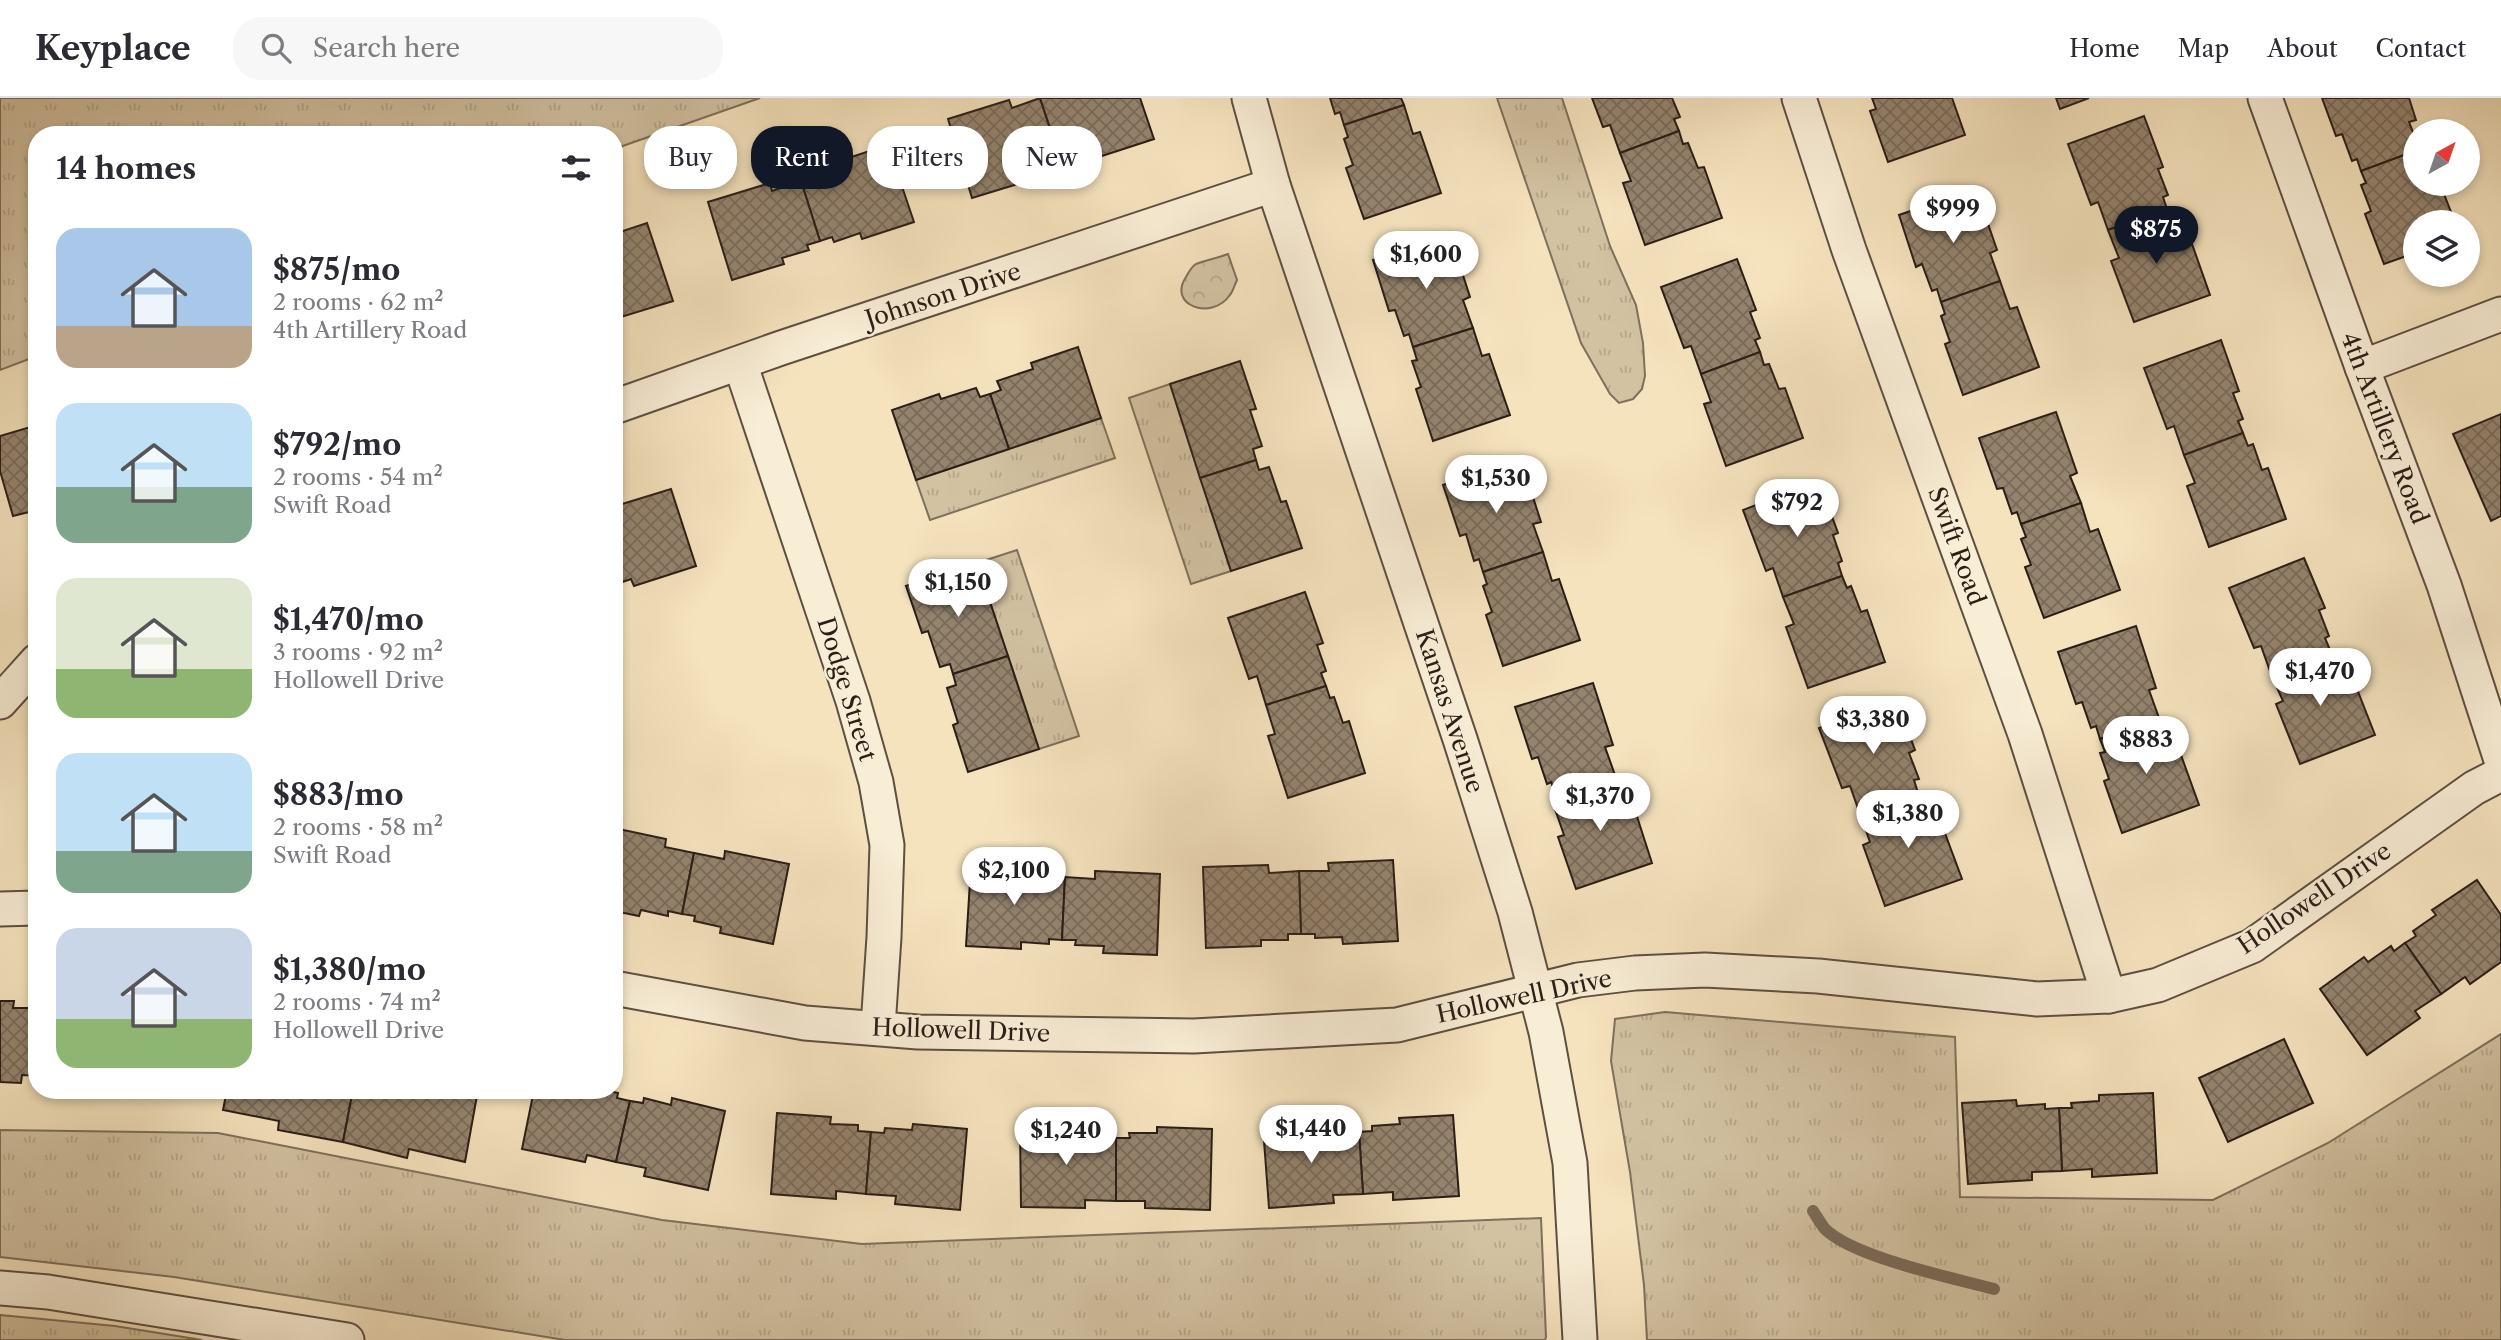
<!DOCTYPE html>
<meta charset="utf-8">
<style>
body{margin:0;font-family:"Libre Caslon Text",serif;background:#f7f7f7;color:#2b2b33;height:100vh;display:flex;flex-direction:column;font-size:26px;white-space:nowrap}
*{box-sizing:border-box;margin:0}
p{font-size:23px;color:#7c7c81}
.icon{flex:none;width:38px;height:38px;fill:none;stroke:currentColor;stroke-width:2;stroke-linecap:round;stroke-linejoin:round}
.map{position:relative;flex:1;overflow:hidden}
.side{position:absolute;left:28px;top:28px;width:595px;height:973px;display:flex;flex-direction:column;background:#fff;border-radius:28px;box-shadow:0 4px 10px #0003}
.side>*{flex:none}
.top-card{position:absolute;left:644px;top:28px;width:665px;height:63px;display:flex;gap:14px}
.needle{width:46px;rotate:40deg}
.controls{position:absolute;left:2403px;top:21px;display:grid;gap:14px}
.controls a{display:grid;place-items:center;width:77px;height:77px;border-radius:50%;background:#fff;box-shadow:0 4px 10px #0003;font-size:35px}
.price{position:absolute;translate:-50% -60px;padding:0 16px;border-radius:24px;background:#fff;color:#222;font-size:23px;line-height:46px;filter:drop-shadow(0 2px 4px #0008)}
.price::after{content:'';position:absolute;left:50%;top:42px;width:21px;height:16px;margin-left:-10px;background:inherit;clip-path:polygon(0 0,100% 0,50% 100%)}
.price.on{background:#111827;color:#fff}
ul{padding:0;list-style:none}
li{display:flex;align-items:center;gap:21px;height:175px;padding:0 28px}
li span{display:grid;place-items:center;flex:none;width:196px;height:140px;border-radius:21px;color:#555}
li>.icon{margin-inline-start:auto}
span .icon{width:84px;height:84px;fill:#fffc;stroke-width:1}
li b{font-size:30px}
h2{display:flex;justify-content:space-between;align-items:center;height:84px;padding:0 28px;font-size:30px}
.chip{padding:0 24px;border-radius:28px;background:#fff;box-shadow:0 4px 10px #0003;font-size:24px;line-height:63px}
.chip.on{background:#111827;color:#fff}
header{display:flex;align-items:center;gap:42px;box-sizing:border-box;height:98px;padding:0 35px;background:#fff;border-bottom:2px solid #e1e1e2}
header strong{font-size:33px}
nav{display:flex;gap:38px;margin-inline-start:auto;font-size:24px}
.search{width:490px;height:63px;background:#f7f7f7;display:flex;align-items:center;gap:18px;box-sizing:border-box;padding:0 24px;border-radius:28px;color:#7c7c81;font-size:26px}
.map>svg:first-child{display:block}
.grass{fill:url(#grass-tufts);stroke:#7e705c;stroke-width:2}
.forest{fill:url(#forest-crowns);stroke:#7e705c;stroke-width:2}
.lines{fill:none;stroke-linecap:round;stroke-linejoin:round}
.stream{stroke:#7a6c59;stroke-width:12}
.building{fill:url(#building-cross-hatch);stroke:#2a1e17;stroke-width:2}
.minor-casing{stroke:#5d4f41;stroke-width:37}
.minor{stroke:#f8edd5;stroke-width:33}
.labels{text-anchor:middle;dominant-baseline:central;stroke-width:5;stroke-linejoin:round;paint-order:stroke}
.street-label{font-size:24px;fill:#2a1e17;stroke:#f8edd5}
</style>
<header>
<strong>Keyplace</strong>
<div class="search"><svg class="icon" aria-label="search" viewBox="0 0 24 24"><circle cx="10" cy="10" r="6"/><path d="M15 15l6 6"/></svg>Search here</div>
<nav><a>Home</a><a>Map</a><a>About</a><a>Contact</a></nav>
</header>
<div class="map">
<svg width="2501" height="1242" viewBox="0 0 2501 1242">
<defs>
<pattern id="grass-tufts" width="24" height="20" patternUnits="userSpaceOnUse" patternTransform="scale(1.75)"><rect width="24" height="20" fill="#d2c2a2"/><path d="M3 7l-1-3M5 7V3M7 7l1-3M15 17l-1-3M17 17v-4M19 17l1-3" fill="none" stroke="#b4a68b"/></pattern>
<pattern id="forest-crowns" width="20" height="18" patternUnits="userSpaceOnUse" patternTransform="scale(1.75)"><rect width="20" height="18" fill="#d2c2a2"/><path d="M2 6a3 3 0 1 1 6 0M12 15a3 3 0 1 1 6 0" fill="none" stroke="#b4a68b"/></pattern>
<pattern id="building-cross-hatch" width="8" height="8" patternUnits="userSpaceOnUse" patternTransform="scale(1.75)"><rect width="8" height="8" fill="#94846e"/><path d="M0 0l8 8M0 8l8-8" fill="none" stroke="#796b59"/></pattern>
</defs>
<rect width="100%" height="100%" fill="#f5e3be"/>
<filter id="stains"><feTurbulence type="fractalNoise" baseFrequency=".00286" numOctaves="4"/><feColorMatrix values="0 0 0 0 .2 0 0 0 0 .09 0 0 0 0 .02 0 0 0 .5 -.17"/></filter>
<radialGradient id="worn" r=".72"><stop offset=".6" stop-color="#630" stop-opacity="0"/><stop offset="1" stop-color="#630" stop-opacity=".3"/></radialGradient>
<g class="grass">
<path d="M0,0h760l-146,51v-14h-577v221l-37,14z"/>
<path d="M1497,0h65l48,148 26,59 7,38 2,33 -3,13 -9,10 -14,4 -9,-9 -29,-51z"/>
<path d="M1170,286l61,187 -40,13 -62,-186z"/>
<path d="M1101,320l14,40 -185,62 -14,-40z"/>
<path d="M1017,452l62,186 -40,13 -62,-186z"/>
<path d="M1665,914l290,25 5,160 253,3 115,-57 173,-109v306h-854l-3,-55 -14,-113 -19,-111 4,-42z"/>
<path d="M0,1032l218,3 444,87 200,24 679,-26 5,119 -1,3h-980l-391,-63 -174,-20z"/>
<path d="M0,1217l115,11 87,14h-202z"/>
</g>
<path class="forest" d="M1228,156l9,26c-2,4 -4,11 -7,15 -18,26 -63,11 -44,-18 3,-5 5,-10 10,-13 10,-4 22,-6 32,-10z"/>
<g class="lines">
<path class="stream" d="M1813,1113c4,6 8,13 12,18 28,28 128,49 169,60"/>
</g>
<g class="building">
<path d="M1040,0l20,60 -13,4 2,5 -27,8 2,7 -52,16 -24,-79 61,-19 3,8z"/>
<path d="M1040,0h100l14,41 -52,17 -2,-6 -26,9 -2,-5 -12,4z"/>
<path d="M1330,0h71l3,7 -60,20 -4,-13 -5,2z"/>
<path d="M1592,0h80l8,19 -6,2 5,12 -59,22 -10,-28 -7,2z"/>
<path d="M1872,0h80l13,37 -77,27 -18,-51 6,-2z"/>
<path d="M2056,0h33l-29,11z"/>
<path d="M2322,0h87l7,22 -7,2 6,15v14l-54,20 -4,-12 -5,2 -10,-27 -6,2z"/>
<path d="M1404,7l9,29 7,-2 21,61 -77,26 -18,-51 7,-3 -9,-26 4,-2 -4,-12z"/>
<path d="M2144,18l19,51 -5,2 10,26 -5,2 4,12 -59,21 -10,-28 -7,3 -23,-61z"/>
<path d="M1679,33l4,13 5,-1 10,25 6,-1 18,51 -77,27 -22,-62 8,-2 -11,-28z"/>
<path d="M888,47l26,77 -52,17 -2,-6 -26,9 -2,-5 -12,4 -19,-60 28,-9 -2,-7z"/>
<path d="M2415,53v33h25l15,38h-40v31l-31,11 -19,-50 6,-3 -10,-26 5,-2 -5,-12z"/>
<path d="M801,83l19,60 -13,4 2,5 -27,8 2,6 -52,16 -24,-78 62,-19 2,8z"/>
<path d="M1976,91l21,61 -7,3 10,28 -59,21 -4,-13 -5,2 -10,-27 -6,3 -17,-52z"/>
<path d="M2167,111l5,12 5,-1 9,26 6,-2 18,51 -76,27 -23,-61 8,-3 -11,-28z"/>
<path d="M647,125l26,78 -52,16 -1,-6 -6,2v-79z"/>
<path d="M1450,137l20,62 -7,3 10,28 -60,19 -4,-13 -5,2 -9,-26 -6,1 -16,-51z"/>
<path d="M1737,161l19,51 -6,2 10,26 -5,2 5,12 -59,22 -10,-28 -7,2 -23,-61z"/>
<path d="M2000,183l10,28 7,-2 22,60 -76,28 -18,-51 5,-2 -9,-26 4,-2 -4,-12z"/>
<path d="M1473,230l9,28 7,-2 21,61 -77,26 -17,-52 5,-2 -9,-26 5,-1 -4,-13z"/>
<path d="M2221,242l18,51 -6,2 10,26 -5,2 5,12 -59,22 -10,-29 -7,3 -23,-61z"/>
<path d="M1078,249l23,71 -92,31 -19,-55 11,-4 -4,-9 36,-12 -2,-6z"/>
<path d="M1760,254l4,13 5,-1 10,25 6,-1 18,50 -77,28 -22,-62 7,-2 -10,-28z"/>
<path d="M1240,263l16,48 -6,1 12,36 -9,3 3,11 -56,18 -30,-94z"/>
<path d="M976,290l4,9 10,-3 19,55 -93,31 -24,-70 47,-16 2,5z"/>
<path d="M2056,314l21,61 -7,3 11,27 -60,21 -4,-12 -5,2 -9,-26 -6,1 -18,-51z"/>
<path d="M2501,316v102l-10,5 -38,-87z"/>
<path d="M37,327v85l-24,6 -13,-45v-35z"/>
<path d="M2243,335l5,13 5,-2 9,26 6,-2 18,51 -77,28 -22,-61 8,-3 -11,-28z"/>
<path d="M1256,362l3,10 10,-3 12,35 5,-1 16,47 -71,23 -31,-93z"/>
<path d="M1521,362l20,62 -8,2 10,28 -60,20 -4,-13 -5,2 -8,-27 -6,2 -17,-51z"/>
<path d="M1819,383l19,52 -5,2 9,26 -4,2 4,13 -59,21 -10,-29 -7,3 -23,-61z"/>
<path d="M671,391l25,77 -62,20 -3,-7 -17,6v-72l7,-2 -2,-6z"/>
<path d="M2081,405l9,29 8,-3 22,61 -76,28 -19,-51 6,-2 -10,-26 5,-2 -5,-13z"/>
<path d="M1543,454l9,29 7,-2 21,61 -77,26 -17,-51 6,-3 -9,-26 4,-2 -4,-12z"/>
<path d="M2304,460l21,50 -6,2 10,26 -4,2 5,12 -59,24 -10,-28 -7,2 -25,-60z"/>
<path d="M977,465l31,93 -55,18 -3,-10 -10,3 -12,-36 -6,2 -16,-47z"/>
<path d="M1842,478l5,12 4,-2 10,26 6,-2 18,52 -77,26 -22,-61 8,-3 -11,-27z"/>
<path d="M1305,494l18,51 -6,2 9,26 -5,2 5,13 -60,19 -9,-29 -8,3 -21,-61z"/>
<path d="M2136,528l20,62 -7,2 10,28 -59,21 -4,-13 -5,2 -9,-26 -6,2 -18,-52z"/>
<path d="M2330,552l5,13 4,-2 11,26 5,-3 20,51 -75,29 -24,-60 7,-3 -12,-27z"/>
<path d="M1008,558l31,93 -71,23 -15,-47 5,-2 -11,-35 9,-3 -3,-11z"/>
<path d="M1593,585l20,62 -8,2 10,28 -59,19 -5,-12 -4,2 -9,-27 -6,2 -17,-52z"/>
<path d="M1326,588l4,12 4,-1 9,26 6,-2 16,52 -77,25 -20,-62 7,-2 -9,-29z"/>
<path d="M1896,601l19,51 -6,3 10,26 -5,1 4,13 -58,21 -10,-28 -8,2 -23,-60z"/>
<path d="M2159,620l10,29 8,-3 22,61 -77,28 -18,-52 5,-2 -9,-26 5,-1 -5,-13z"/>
<path d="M1615,677l9,29 8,-3 20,62 -76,26 -18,-52 6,-2 -9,-26 4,-2 -3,-13z"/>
<path d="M1918,695l5,12 5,-1 9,26 6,-2 19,51 -77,27 -22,-61 7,-3 -10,-28z"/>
<path d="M614,730l52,11 -1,8 29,6 -12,61 -14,-3v5l-27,-6 -2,6 -25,-5z"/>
<path d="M725,753l64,13 -16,80 -53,-11 1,-6 -27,-6 1,-5 -13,-2 12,-61 30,6z"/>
<path d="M1393,762l5,81 -55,3 -1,-7 -27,1v-4h-14l-2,-63h30l-1,-8z"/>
<path d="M971,767l65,3 -1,8 30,1 -3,63 -13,-1v5l-28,-2v7l-55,-3z"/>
<path d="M1268,767l1,8 30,-2 2,63h-13v6h-27v6l-55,2 -3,-81z"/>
<path d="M1095,773l65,3 -3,81 -54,-2 1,-7 -29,-1 1,-5h-14l3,-63 30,2z"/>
<path d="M2477,782l24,35v47l-31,22 -5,-7 -24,17 -36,-51 11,-7 -3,-5 23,-16 -4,-5z"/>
<path d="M2405,845l36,51 -26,17 5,7 -53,37 -47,-66 44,-32 4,5 23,-16 3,5z"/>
<path d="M0,903h14l-1,7h24v68l-15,-1 -1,8 -21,-1z"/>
<path d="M2284,941l29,64 -85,39 -29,-64z"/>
<path d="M227,992h126l-10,52 -65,-12 1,-9 -56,-11z"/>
<path d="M353,992h125l-13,72 -56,-13 -2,9 -64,-16z"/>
<path d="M534,992h71l13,3 -1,5 13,3 -14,61 -29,-7 -2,7 -63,-13z"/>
<path d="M2153,995l4,80 -65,4v-8l-30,2 -3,-63h13l-1,-5 28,-2v-6z"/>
<path d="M644,1000l27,7 1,-7 53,13 -17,79 -64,-14 2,-8 -30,-6 14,-61 13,2z"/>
<path d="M2016,1002l1,6 28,-2v5l14,-1 3,63 -30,1v8l-64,4 -6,-81z"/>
<path d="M777,1015l54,4 -1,7 28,1v6l13,1 -5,62 -30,-3v8l-65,-5z"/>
<path d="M1453,1017l6,81 -66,4v-8l-30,2 -4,-62 13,-1v-5l28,-2 -1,-6z"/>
<path d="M1317,1025l1,6 28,-2v6l13,-1 4,62 -30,1 1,8 -65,5 -6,-81z"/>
<path d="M913,1026l54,5 -7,81 -65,-6 1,-8 -30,-2 5,-62 13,1 1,-5 27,2z"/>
<path d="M1020,1028h55v6l28,1v5h13v63l-31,-1v8l-64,-1z"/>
<path d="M1157,1029l55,2 -2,81 -65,-2v-7h-29v-63h14l-1,-5h28z"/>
</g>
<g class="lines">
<defs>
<g id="minor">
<path d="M1249,0l24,87 187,554 55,173 31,120 24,131 10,177"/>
<path d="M1799,0l50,152 176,484 84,262"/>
<path d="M2265,0l97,269 82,218 57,175"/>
<path d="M740,265l113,338 23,81 11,63 -3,92 -6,90"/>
<path d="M2362,269l139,-53"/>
<path d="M614,309l167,-59 492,-163"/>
<path d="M0,604l37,-41"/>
<path d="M0,811l37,-1"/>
<path d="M614,890l191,35 113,9 276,4 203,-11 181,-45 57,-7 70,-3 113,6 219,23 72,-3 49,-11 94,-39 222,-158 27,-14"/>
<path d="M0,1190l48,4 299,48"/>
</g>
</defs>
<use href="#minor" class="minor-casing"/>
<use href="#minor" class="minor"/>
</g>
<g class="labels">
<g class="street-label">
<text transform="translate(943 197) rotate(-18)">Johnson Drive</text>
<text transform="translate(2385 330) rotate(69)">4th Artillery Road</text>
<text transform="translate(1957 448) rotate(70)">Swift Road</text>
<text transform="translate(847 591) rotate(73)">Dodge Street</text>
<text transform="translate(1450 613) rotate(72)">Kansas Avenue</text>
<text transform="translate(2314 800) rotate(-34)">Hollowell Drive</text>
<text transform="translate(1524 898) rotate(-12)">Hollowell Drive</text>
<text transform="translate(961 932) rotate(2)">Hollowell Drive</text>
</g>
</g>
<rect width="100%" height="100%" filter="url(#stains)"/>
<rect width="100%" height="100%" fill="url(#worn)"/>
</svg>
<div class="controls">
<a><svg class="needle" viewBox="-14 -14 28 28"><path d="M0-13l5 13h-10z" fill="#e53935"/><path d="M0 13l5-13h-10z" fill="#7c7c81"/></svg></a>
<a><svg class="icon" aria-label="layers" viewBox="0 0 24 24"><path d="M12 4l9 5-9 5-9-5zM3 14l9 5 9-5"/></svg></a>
</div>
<b class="price" style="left:1953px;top:147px">$999</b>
<b class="price on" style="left:2156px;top:168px">$875</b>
<b class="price" style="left:1426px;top:193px">$1,600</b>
<b class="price" style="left:1496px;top:417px">$1,530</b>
<b class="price" style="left:1797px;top:441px">$792</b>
<b class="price" style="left:958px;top:521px">$1,150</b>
<b class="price" style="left:2320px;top:610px">$1,470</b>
<b class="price" style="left:1873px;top:658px">$3,380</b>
<b class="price" style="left:2146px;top:678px">$883</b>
<b class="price" style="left:1600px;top:735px">$1,370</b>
<b class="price" style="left:1908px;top:752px">$1,380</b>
<b class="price" style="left:1014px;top:809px">$2,100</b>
<b class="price" style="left:1311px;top:1067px">$1,440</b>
<b class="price" style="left:1066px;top:1069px">$1,240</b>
<div class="top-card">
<a class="chip">Buy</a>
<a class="chip on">Rent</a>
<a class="chip">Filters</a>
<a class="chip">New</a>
</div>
<section class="side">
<h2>14 homes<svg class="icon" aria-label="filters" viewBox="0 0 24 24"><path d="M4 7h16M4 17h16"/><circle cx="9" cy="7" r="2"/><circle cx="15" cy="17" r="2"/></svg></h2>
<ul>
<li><span style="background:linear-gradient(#a9c7e8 70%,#b9a48a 0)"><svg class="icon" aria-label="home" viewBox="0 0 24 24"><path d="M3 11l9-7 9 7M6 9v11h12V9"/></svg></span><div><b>$875/mo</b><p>2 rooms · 62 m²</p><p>4th Artillery Road</p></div></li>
<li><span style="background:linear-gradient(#bfe0f5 60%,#7fa58c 0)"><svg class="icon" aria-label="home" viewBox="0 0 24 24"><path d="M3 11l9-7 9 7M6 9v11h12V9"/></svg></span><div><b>$792/mo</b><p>2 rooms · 54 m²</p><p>Swift Road</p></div></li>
<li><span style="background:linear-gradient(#dfe7d0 65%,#8fb573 0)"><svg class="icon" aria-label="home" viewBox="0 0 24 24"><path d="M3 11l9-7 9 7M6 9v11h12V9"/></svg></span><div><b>$1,470/mo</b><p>3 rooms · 92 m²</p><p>Hollowell Drive</p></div></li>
<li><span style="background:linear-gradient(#bfe0f5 70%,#7fa58c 0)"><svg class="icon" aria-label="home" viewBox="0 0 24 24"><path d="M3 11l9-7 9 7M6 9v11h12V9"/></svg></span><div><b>$883/mo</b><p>2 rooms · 58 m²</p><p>Swift Road</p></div></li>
<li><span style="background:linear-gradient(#c9d6e8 65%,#8fb573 0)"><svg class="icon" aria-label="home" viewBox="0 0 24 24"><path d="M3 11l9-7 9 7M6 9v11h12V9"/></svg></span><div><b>$1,380/mo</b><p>2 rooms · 74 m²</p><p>Hollowell Drive</p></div></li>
</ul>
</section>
</div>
